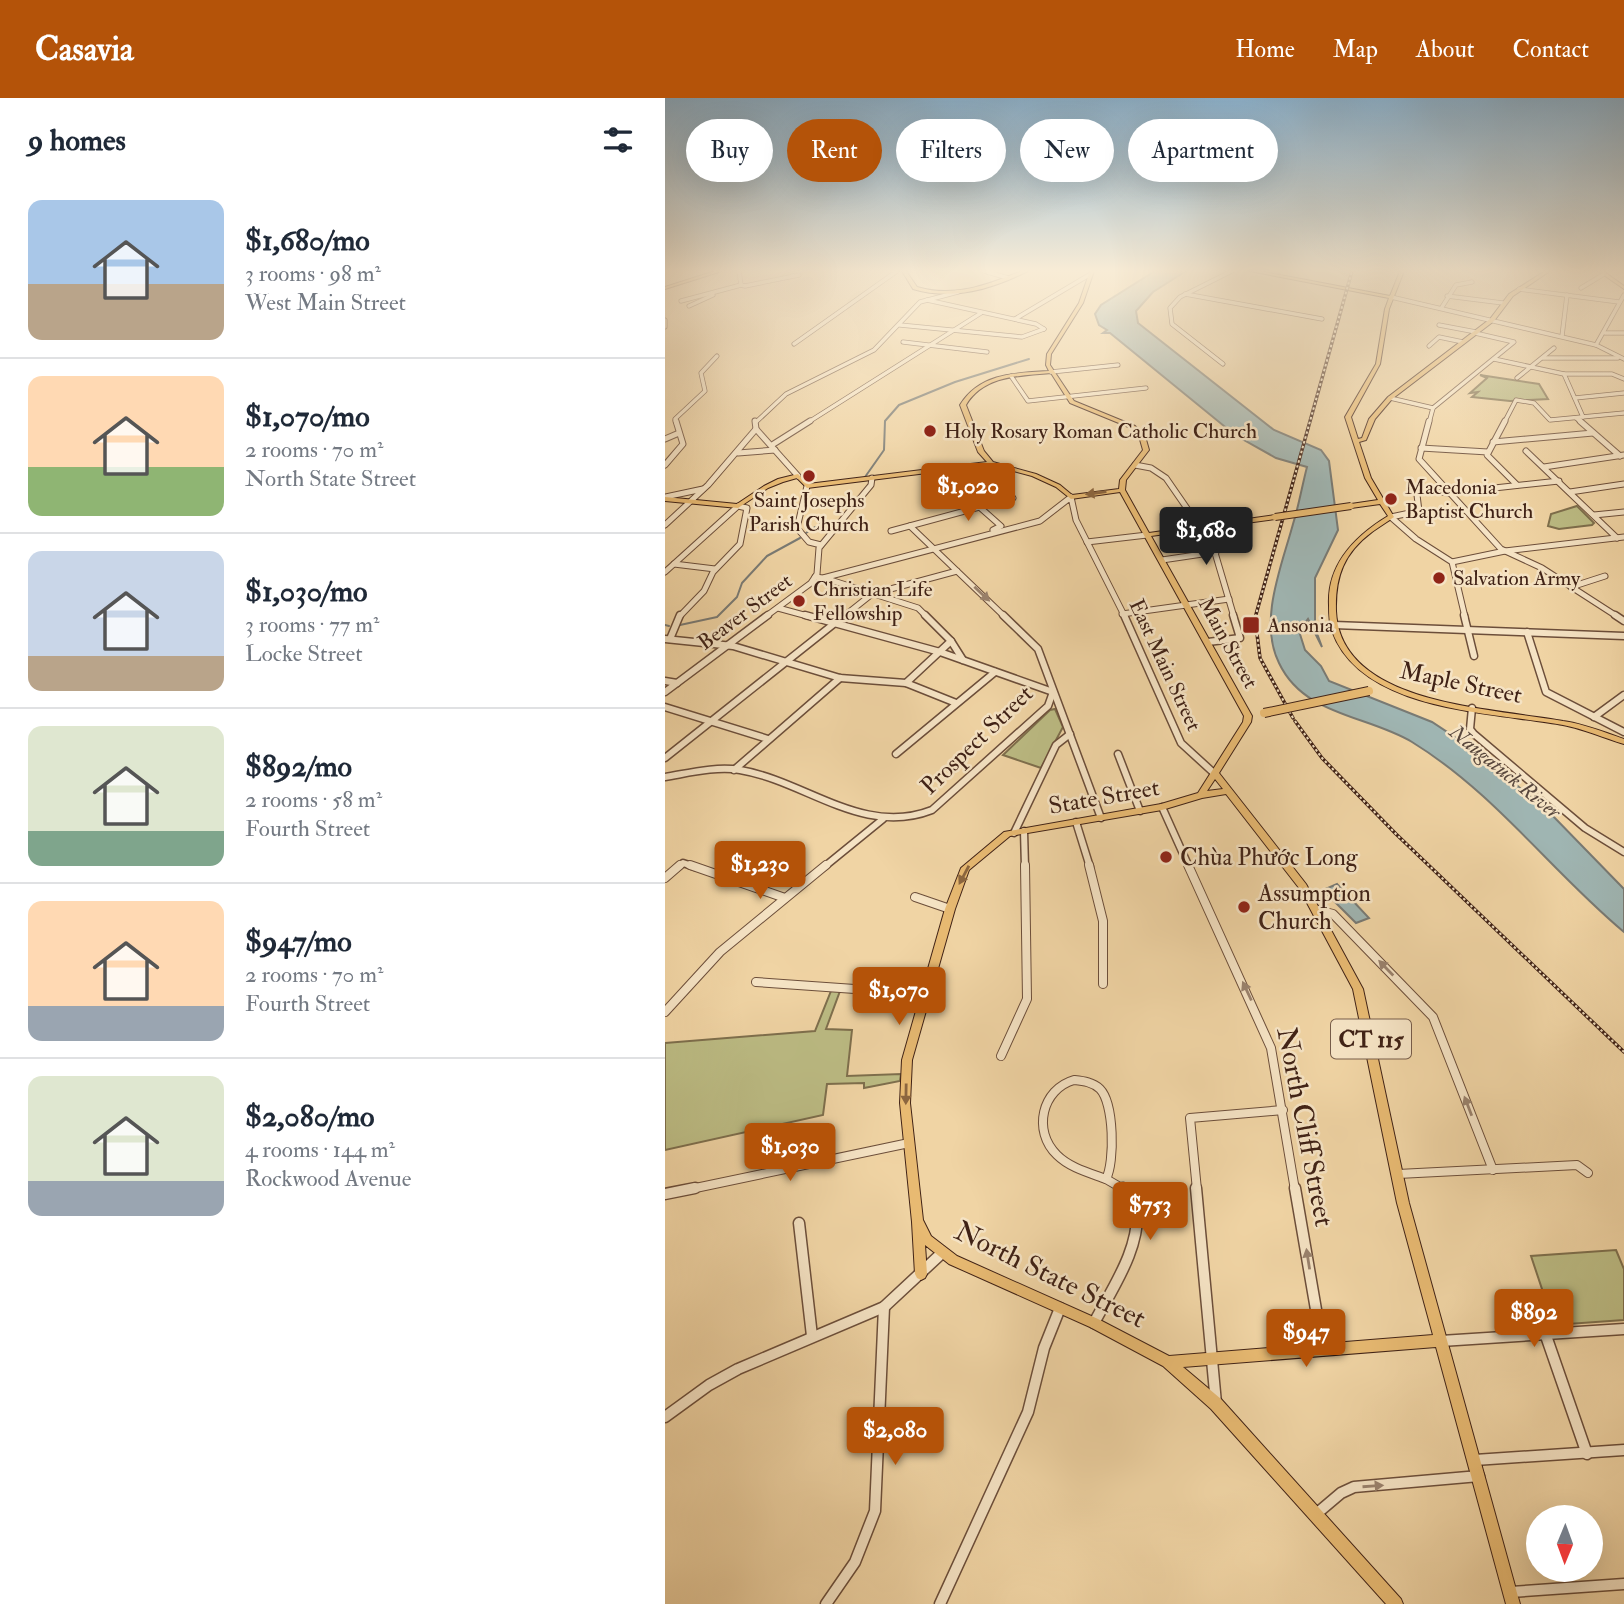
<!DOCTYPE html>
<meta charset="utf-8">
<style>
body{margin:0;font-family:"IM FELL Double Pica",serif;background:#f6f6f7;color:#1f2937;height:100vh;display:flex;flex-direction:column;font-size:26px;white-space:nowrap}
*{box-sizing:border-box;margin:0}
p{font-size:23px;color:#747a83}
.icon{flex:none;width:38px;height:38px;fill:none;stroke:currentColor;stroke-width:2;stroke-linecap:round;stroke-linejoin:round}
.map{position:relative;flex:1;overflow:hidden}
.details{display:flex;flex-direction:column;background:#fff;width:665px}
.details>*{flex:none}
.hud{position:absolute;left:21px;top:21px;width:665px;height:63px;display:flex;gap:14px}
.needle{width:46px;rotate:181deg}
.buttons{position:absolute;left:861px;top:1407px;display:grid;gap:14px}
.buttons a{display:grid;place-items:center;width:77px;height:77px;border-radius:50%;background:#fff;box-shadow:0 7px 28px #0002;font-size:35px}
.price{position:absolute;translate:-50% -60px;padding:0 16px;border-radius:7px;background:#b45309;color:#fff;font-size:23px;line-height:46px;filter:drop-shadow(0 2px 4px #0008)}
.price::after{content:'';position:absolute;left:50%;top:42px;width:21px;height:16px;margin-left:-10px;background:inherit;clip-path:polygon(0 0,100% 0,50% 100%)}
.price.current{background:#222;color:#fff}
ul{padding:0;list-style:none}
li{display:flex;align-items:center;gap:21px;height:175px;padding:0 28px}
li+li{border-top:2px solid #e0e1e3}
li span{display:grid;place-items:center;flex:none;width:196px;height:140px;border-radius:14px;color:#555}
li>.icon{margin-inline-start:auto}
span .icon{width:84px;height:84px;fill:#fffc;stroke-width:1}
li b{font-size:30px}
h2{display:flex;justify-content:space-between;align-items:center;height:84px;padding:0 28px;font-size:30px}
.pill{padding:0 24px;border-radius:32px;background:#fff;box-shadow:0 7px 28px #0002;font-size:24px;line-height:63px}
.pill.current{background:#b45309;color:#fff}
header{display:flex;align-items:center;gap:42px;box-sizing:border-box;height:98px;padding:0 35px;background:#b45309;color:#fff}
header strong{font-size:33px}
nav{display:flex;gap:38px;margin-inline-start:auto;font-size:24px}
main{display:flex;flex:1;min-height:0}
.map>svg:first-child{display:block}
.green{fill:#bcbc84;stroke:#7e6f4d;stroke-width:2}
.water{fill:#9fb5b2;stroke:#797a74;stroke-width:2}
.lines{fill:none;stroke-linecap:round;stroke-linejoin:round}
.stream{stroke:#797a74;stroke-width:2}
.minor-far4-casing{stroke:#6c4e3a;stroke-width:5}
.minor-far3-casing{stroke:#6c4e3a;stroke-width:7}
.minor-far2-casing{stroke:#6c4e3a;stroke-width:9}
.minor-far1-casing{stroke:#6c4e3a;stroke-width:10}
.minor-casing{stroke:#6c4e3a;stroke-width:13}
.major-casing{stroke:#402216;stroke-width:2}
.minor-far4{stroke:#f5e3c4;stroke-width:3.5}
.minor-far3{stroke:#f5e3c4;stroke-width:5}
.minor-far2{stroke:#f5e3c4;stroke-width:6}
.minor-far1{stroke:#f5e3c4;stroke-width:8}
.minor{stroke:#f5e3c4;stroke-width:10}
.major{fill:#e8ba72;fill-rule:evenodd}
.rail-casing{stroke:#402216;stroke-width:3.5}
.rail{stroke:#f5e3c4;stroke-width:2;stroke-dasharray:2.5;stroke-linecap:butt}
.major-bridge-far1-casing{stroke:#402216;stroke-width:8;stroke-linecap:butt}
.major-bridge-casing{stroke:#402216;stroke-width:10;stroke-linecap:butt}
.major-bridge-far1{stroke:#e8ba72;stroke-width:6}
.major-bridge{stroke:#e8ba72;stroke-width:8}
.oneway{fill:#8c663f}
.oneway2{fill:#9a826d}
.poi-dot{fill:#8f2418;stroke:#f5e3c4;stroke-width:2.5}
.labels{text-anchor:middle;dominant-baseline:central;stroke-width:5;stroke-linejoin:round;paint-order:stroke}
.far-poi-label{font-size:21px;fill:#402216;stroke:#f5e3c4;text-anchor:start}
.far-street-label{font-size:21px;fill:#402216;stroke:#f5e3c4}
.far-water-label{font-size:21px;font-style:italic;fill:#58473d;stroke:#f5e3c4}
.shield{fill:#f5e3c4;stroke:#765c4a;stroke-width:2}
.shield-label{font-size:23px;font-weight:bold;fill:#402216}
.street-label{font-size:24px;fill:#402216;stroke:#f5e3c4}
.poi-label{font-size:24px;fill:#402216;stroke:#f5e3c4;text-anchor:start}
.near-street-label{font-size:28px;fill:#402216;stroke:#f5e3c4}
</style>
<header>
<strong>Casavia</strong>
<nav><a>Home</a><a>Map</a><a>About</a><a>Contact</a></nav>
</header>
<main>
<section class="details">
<h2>9 homes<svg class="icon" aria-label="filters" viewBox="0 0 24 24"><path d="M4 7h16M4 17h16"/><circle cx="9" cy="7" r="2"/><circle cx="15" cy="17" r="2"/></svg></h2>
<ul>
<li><span style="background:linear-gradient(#a9c7e8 60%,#b9a48a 0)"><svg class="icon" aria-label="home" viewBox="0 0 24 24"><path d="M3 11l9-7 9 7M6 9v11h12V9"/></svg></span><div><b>$1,680/mo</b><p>3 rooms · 98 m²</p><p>West Main Street</p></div></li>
<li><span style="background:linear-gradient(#ffd9b3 65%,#8fb573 0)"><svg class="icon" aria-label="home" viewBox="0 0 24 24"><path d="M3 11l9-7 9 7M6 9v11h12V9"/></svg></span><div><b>$1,070/mo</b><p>2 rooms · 70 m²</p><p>North State Street</p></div></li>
<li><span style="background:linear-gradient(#c9d6e8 75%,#b9a48a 0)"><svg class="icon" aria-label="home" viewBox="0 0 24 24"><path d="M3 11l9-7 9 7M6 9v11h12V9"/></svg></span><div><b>$1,030/mo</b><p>3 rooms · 77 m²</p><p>Locke Street</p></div></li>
<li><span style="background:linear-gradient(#dfe7d0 75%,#7fa58c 0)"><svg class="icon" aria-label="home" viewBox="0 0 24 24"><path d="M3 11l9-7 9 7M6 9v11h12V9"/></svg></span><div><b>$892/mo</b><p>2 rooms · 58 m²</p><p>Fourth Street</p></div></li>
<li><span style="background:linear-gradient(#ffd9b3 75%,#9aa5b1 0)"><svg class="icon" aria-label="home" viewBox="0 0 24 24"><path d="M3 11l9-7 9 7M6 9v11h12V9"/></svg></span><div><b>$947/mo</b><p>2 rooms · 70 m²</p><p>Fourth Street</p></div></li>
<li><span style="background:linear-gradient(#dfe7d0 75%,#9aa5b1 0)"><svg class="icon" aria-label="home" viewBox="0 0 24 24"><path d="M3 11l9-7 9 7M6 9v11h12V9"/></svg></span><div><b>$2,080/mo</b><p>4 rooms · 144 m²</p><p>Rockwood Avenue</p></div></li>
</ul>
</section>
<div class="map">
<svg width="959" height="1506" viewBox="0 0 959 1506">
<rect width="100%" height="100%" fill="#f0d4a4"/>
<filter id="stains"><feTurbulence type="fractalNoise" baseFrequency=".00286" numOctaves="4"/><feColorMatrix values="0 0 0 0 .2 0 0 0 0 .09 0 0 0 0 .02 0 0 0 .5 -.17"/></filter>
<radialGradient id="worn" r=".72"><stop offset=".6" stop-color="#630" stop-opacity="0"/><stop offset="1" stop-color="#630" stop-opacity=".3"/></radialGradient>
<g class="green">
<path d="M815,277l59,9 9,15 -38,2 -38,-4 6,-5 -8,1 17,-15z"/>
<path d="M912,408l17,17 -2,2 -33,4 -11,-3 3,-12z"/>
<path d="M390,611l8,18 -22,41 -38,-13 47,-45z"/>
<path d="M166,893h9l-14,38 26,1 -5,46 54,-2 -1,7 -36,7v-5l-37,1 -4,31 -158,35v-107l150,-12z"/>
<path d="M951,1152l8,19v51l-70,5 -23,-69z"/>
</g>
<g class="water">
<path d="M490,173h31l-33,21 -17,19 2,12 136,107 47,20 8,11 9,69 -23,48v50l7,19 -14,-28 -9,12 6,19 16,16 8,15 103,41 44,29 75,63 73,75v43c-73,-61 -129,-139 -212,-190 -45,-27 -108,-26 -133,-79 -21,-42 3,-98 14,-139 6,-19 9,-38 14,-57l-31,-9 -41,-23 -125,-102h-7l4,-3 -8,-5 -4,-11 6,-9z"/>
<path d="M672,786l32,34 -13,5 -33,-33z"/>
</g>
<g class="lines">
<g class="stream">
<path d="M200,379l19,-27 1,-29 14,-16 56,-23 74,-23"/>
<path d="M155,425l3,-4"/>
<path d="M141,435l9,-6"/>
<path d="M0,527l4,1"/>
<path d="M15,527l37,-8 20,-20 5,-14 25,-27 33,-18"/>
</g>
<defs>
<g id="minor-far4">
<path d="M74,173l2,14 4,1 54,-11 -7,1"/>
<path d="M319,173l24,7"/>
<path d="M916,190l23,-14"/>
<path d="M854,191l100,13"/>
<path d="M520,196l137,25"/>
<path d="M782,198l56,7"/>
<path d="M726,199l205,48 28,14"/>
<path d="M262,202l109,24 8,5"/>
<path d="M16,203l60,-16"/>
<path d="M24,208l24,-11 -3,-1"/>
<path d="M777,209l14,-22 16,-3"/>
<path d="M350,221l74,-44"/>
<path d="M0,222v7"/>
<path d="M235,227l122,12 22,-8"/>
<path d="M774,227l37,7"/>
<path d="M940,235h19"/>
<path d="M897,238l5,-41"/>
<path d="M238,244l84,10"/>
<path d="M129,246l103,-73"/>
<path d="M931,247l28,-50"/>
<path d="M764,248l10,-9 24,5"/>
<path d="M878,260h75"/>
<path d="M829,261l70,15h48l12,5"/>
<path d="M558,266l-51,-40 -2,-16 10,-11 52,-26"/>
<path d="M386,274l67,-7"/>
<path d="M899,276l19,43"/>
<path d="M346,278l17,25 118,-13"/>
<path d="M852,280l37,-30"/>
<path d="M725,300l43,10"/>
<path d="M910,300l49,-5"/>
<path d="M911,320l6,5"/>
<path d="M11,325l-1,-4 30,-28 -4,-18 16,-17"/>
<path d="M90,325l31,-29 88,-44 46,-48 38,-10"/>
<path d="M142,325l174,-110"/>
<path d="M764,325l4,-15 81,-66 -39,-9"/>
<path d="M839,325l12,-23 18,3 16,17 74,-7"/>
</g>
<g id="minor-far3">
<path d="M90,323l1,8 42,47"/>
<path d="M764,323l-10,38 82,90 41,19 76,49"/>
<path d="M840,323l-18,34 30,30"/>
<path d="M915,323l40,35"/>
<path d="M0,341l14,-6"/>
<path d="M828,344l100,-9"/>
<path d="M107,347l38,-24"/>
<path d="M756,350l67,4"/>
<path d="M861,353l91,87"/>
<path d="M73,355l37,-3"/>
<path d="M0,367l18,-21 -7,-23"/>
<path d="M470,367l16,3 15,10 47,68 21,71"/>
<path d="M879,369l80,-12"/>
<path d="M142,388l-10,42 12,14 12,3"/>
<path d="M293,390l43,38 -8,4"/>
<path d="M905,394l54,-8"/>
<path d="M0,399l38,-8"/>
<path d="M929,417l30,-3"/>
<path d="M726,419l28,-6 -2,-16 4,-5 28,3 110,-12"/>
<path d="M727,420l24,21 36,23 13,55"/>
<path d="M0,427l43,-40 48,-56"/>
<path d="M245,428l95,91"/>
<path d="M226,433l122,-33"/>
<path d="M422,444l60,-7"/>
<path d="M497,462l54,-8"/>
<path d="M787,464l53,-11 119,-14"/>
<path d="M9,466l41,5"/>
<path d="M0,474l73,-66 9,2 -7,36 -27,28 -9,19 -25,26"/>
<path d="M150,479l8,1 217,-57 31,-24 5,23 49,97"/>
<path d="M159,480l94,30 9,9"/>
<path d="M906,489l34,-11"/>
<path d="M113,510l33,9"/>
<path d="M457,516l107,-15"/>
<path d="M100,519l46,-34 6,-9 2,-26 52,-63 1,-7"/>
<path d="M178,519l29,-23 85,-23"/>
</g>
<g id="minor-far2">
<path d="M140,517l135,37 113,40"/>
<path d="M260,517l26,26 12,19"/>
<path d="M338,517l35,34 63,169"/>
<path d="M459,517l57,128 35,32"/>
<path d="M799,517l10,41"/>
<path d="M950,517l9,6"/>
<path d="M669,527l290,11"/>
<path d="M862,534l19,60 78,40"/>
<path d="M0,541l68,7 107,32 66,5 50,20"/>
<path d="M5,541l10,-24"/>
<path d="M543,544l32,-4 -7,-23"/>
<path d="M0,583l12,2"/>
<path d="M241,585l45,-42"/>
<path d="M0,594l103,-77"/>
<path d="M0,609l103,32"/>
<path d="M807,610l-2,21 4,5 111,94 39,24"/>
<path d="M929,619l30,-22"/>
<path d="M231,656l99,-82"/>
<path d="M453,656l22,57"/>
<path d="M0,660l180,-143"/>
<path d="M69,672l106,-92"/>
<path d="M0,679c24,-4 51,-11 75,-7 66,11 123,67 192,40l116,-104 5,-14"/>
<path d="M497,709l27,60"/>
<path d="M411,724l14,45"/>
<path d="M359,733l1,36"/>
<path d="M349,735l42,-88 14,-11"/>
<path d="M13,769l5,-4 12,4"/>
<path d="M159,769l59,-48"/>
</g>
<g id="minor-far1">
<path d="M25,767l95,33"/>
<path d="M424,767l14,56v63"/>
<path d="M523,767l83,183 24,142"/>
<path d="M0,780l15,-13"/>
<path d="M250,799l35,12"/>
<path d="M652,812l16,4 100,103 60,153"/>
<path d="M91,884l170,12"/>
<path d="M0,914l55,-60 106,-87"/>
<path d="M336,958l26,-57 -2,-134"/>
<path d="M409,982c9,1 19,2 26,9 14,14 15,73 6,90 -16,-6 -36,-11 -49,-24 -25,-24 -15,-66 17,-75z"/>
<path d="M733,1076l179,-9 11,8"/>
<path d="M441,1081l19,11"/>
<path d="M21,1092l223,-47"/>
<path d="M532,1092l-7,-72 93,-8"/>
</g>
<g id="minor">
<path d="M531,1090l20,215"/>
<path d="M630,1090l28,162"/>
<path d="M0,1096l30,-6"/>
<path d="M134,1125l13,113"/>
<path d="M429,1225c19,-36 47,-75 43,-118l-14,-17"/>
<path d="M880,1235l42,121"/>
<path d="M776,1243l183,-12"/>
<path d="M0,1319l44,-32 29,-16 146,-62 58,-54"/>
<path d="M810,1362l149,-10"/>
<path d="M650,1417l26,-22 13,-6 125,-11"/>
<path d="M846,1494l113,-8"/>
<path d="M161,1506l29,-42 20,-51 9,-204"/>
<path d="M275,1506l88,-192 16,-64 16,-40"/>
</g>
<g id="major">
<path d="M50,173h7l-57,18v-2z"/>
<path d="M237,173h4l11,16c37,11 70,-2 105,-16h6c-36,18 -75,30 -115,18z"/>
<path d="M425,173h4l-11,32 -32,51 -1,11 24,36 61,25 10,10 4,14 -23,30 -1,10 24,43 126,-18 3,2 -3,2 -124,17 101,180 -1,6 -32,51 87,111 57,105 46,214 111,401h-14l-70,-257 -253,20 38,32 180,200 2,5h-17l-175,-195 -48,-43 -73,-39 -141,-63 -24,-19 2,29 -2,4 -4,2 -4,-2 -2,-4 -3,-52 -12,-119 2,-43 43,-151 16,-41 43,-36 157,-28 37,-11 45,-71 1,-6 -124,-224 -49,7 -15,-12 -24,-11 -41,-11 -184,23 -10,-10 -14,4 -15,6 -30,20 -73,-7v-4l72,7 27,-18 14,-7 20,-5 10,10 179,-22 -9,-10 -18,-47c20,-32 55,-32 89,-34l-3,-6 1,-11 32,-51zM386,275l19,30 61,25 8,8 4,14 -23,30 -1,9 -47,6 -12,-10 -24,-11 -43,-12 -9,-11 -18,-46c18,-30 54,-29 85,-32zM550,681l8,10 -16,2zM561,696l73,94 54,101 44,214 36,132 -264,21 -71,-37 -141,-63 -26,-20 -8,-16 -13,-117 2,-43 43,-151 14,-39 41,-34 152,-26 40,-12z"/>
<path d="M585,173h10l130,25 10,-25h4l-15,38 -9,55 -29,53 7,22 4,-1 7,-19 19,-22 102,-78 19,-25 36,-23h5l-37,25 -19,25 -102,78 -17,20 -9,21 -7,2 12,36 23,39c-7,5 -15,10 -22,15 -28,21 -37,44 -36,79 4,95 158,97 227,110 21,3 41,11 61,18v5c-20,-6 -40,-15 -61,-19 -71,-13 -202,-13 -231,-94 -3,-8 -3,-18 -3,-26 -2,-41 26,-69 59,-89l-8,-12 -29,4 -3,-2 3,-2 27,-4 -13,-22 -20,-61 31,-53 9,-55 4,-11z"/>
<path d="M933,173h5l21,15v3z"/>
</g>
</defs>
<use href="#minor-far4" class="minor-far4-casing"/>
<use href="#minor-far3" class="minor-far3-casing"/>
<use href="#minor-far2" class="minor-far2-casing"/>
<use href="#minor-far1" class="minor-far1-casing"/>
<use href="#minor" class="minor-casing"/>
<use href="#major" class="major-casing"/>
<use href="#minor-far4" class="minor-far4"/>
<use href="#minor-far3" class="minor-far3"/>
<use href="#minor-far2" class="minor-far2"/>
<use href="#minor-far1" class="minor-far1"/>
<use href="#minor" class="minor"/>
<use href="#major" class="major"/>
<defs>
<g id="rail">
<path d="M628,620l-33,-60 -5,-40 97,-347"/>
<path d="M630,623l27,37 74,76 228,218"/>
</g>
</defs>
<use href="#rail" class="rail-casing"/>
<use href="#rail" class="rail"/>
<defs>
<path id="major-bridge-far1" d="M610,419l76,-11"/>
<path id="major-bridge" d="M599,615l105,-22"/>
</defs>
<use href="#major-bridge-far1" class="major-bridge-far1-casing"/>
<use href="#major-bridge" class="major-bridge-casing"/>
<use href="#major-bridge-far1" class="major-bridge-far1"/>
<use href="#major-bridge" class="major-bridge"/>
</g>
<defs><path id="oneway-solid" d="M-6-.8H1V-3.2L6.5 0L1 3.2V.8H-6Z" transform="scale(1.75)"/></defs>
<g class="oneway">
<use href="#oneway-solid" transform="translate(431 395) rotate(172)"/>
<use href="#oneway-solid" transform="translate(299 777) rotate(118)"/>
<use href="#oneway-solid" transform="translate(241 996) rotate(91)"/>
</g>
<g class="oneway2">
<use href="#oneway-solid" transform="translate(317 496) rotate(43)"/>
<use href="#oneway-solid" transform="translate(721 870) rotate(-134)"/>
<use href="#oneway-solid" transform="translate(582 893) rotate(-115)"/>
<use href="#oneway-solid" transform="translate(803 1008) rotate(-111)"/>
<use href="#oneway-solid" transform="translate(643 1161) rotate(-99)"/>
<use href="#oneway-solid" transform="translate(708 1388) rotate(-4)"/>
</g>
<linearGradient id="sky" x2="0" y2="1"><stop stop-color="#8bb4d2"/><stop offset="0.45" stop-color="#f8ecd6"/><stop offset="1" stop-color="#f8ecd6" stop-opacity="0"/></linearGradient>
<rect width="959" height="384" fill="url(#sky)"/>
<g class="poi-dot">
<circle cx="265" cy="333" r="7"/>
<circle cx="144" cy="378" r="7"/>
<circle cx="726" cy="401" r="7"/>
<circle cx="774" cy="480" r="7"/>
<circle cx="134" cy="503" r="7"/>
<rect x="577" y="518" width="18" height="18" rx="3.5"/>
<circle cx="501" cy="759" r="7"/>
<circle cx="579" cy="809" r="7"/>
</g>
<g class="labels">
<g class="far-poi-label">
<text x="279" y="333">Holy Rosary Roman Catholic Church</text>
<text x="740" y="389">Macedonia<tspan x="740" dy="24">Baptist Church</tspan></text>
<text x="144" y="402" text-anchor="middle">Saint Josephs<tspan x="144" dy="24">Parish Church</tspan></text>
<text x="788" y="480">Salvation Army</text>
<text x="148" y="491">Christian Life<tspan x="148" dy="24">Fellowship</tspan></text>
<text x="602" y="527">Ansonia</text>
</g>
<g class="far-street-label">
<text transform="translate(80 514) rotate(-37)">Beaver Street</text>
<text transform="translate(563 545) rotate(61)">Main Street</text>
<text transform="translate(500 567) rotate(65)">East Main Street</text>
</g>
<g class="far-water-label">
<text transform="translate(840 674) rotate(39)">Naugatuck River</text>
</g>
<rect class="shield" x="666" y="921.5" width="80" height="39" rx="5"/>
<g class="shield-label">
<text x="706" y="941">CT 115</text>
</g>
<g class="street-label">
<text transform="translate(796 585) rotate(12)">Maple Street</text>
<text transform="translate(312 642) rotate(-44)">Prospect Street</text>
<text transform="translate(439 699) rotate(-10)">State Street</text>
</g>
<g class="poi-label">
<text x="515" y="759">Chùa Phước Long</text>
<text x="593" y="795">Assumption<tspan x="593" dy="28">Church</tspan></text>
</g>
<g class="near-street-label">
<text transform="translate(640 1029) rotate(79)">North Cliff Street</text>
<text transform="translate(385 1177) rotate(26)">North State Street</text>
</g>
</g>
<rect width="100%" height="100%" filter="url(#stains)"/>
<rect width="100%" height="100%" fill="url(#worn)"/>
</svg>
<div class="buttons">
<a><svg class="needle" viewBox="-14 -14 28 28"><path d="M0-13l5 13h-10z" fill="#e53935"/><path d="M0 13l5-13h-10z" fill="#747a83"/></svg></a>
</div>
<b class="price" style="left:303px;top:425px">$1,020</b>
<b class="price current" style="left:541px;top:469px">$1,680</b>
<b class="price" style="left:95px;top:803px">$1,230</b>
<b class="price" style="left:234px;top:929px">$1,070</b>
<b class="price" style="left:125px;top:1085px">$1,030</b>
<b class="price" style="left:485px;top:1144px">$753</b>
<b class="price" style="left:869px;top:1251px">$892</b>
<b class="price" style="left:641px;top:1271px">$947</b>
<b class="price" style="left:230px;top:1369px">$2,080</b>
<div class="hud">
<a class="pill">Buy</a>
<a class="pill current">Rent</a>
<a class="pill">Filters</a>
<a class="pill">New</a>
<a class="pill">Apartment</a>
</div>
</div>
</main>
